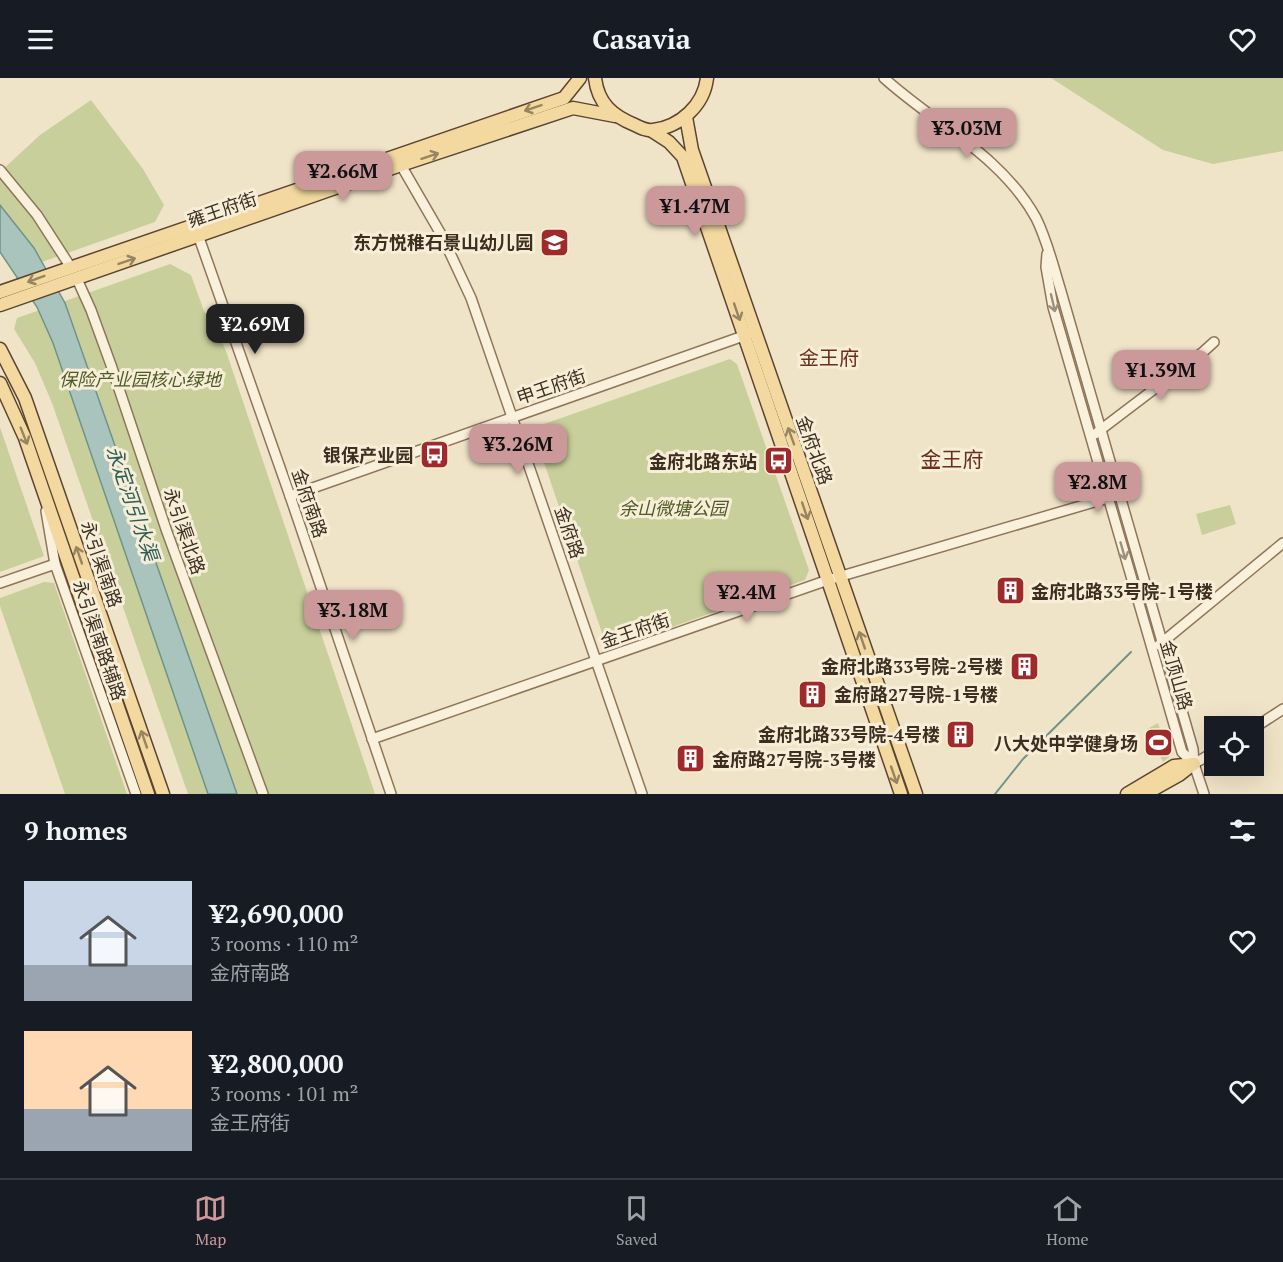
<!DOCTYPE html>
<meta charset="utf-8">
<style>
body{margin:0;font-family:"PT Serif","Noto Sans SC",serif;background:#20242c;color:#f1f3f6;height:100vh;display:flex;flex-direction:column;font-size:22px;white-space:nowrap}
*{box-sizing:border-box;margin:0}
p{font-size:20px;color:#9ea1a6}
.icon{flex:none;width:33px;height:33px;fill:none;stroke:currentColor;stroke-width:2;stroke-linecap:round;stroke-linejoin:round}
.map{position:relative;height:716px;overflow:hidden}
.details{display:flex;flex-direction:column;background:#171b24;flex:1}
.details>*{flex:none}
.tools{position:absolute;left:1204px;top:638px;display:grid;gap:12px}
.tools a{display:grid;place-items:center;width:60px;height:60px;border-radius:0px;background:#171b24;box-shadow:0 6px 24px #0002;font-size:30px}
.price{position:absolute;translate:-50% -51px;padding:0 14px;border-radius:12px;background:#cc999b;color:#111;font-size:20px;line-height:39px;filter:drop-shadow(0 2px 3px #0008)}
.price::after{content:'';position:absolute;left:50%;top:36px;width:18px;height:14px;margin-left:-9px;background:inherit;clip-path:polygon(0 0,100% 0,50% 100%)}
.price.selected{background:#222;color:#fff}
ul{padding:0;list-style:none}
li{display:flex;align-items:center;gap:18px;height:150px;padding:0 24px}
li span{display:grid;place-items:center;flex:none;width:168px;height:120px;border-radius:0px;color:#555}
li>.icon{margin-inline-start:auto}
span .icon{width:72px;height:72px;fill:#fffc;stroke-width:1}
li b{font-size:26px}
h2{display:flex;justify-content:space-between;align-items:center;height:72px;padding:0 24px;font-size:26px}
header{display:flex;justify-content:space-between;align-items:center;height:78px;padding:0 24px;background:#171b24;font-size:27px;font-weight:800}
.tab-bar{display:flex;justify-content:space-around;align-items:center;height:84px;border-top:2px solid #363941;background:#171b24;font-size:16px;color:#9ea1a6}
.tab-bar a{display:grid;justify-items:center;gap:3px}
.tab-bar .selected{color:#cc999b}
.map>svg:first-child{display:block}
.green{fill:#c9cf9b}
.water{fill:#a9c4bc;stroke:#6f938a;stroke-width:1.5}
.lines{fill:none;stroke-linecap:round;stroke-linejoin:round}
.stream{stroke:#6f938a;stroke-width:2}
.minor-casing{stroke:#8d765c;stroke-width:12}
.major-casing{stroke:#5b4430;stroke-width:15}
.minor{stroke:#faf1dc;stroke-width:9}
.major{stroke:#f3d9a0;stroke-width:12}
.oneway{stroke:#988460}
.oneway2{stroke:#9c907e}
.labels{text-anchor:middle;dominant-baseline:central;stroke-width:6;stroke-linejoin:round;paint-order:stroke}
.street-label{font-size:18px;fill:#3d2e20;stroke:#f7eed8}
.poi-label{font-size:18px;font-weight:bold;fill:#3d2e20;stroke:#f7eed8;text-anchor:end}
.park-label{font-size:18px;font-style:italic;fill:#4d5a26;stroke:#f7eed8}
.neighbourhood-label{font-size:20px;fill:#6b2e1e;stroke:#f7eed8}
.water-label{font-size:20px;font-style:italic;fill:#2f5d5a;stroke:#f7eed8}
.quarter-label{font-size:21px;fill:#6b2e1e;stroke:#f7eed8}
</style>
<header><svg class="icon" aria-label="menu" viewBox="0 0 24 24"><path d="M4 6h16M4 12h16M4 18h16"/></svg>Casavia<svg class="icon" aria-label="heart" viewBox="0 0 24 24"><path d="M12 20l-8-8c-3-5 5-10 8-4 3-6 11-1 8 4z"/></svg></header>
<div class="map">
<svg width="1283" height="716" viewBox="0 0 1283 716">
<rect width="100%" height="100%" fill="#f0e4c8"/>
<g class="green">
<path d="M1051,0h232v73l-70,13 -50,-14z"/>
<path d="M91,22l52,69 21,36 -9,17 -113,40 -8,-14 -34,-43v-33l40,-37z"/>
<path d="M170,186l21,11 13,36 13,20 9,20 149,443h-187l-136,-391 -17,-40 -21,-34 3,-11z"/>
<path d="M730,281l7,5 72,206 -4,10 -187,66 -15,-10 -67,-197 8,-15z"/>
<path d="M0,349l44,129 -44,16z"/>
<path d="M1230,427l6,19 -34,11 -6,-21z"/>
<path d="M44,504l10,1 73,211h-62l-65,-188v-8z"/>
<path d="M1158,645l11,34 -6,5 -16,-33z"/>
</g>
<path class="water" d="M0,127l34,43 31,55 172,491h-29l-155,-451 -16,-36 -37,-55z"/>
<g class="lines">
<path class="stream" d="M995,716l28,-35 108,-107"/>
<defs>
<g id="minor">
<path d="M884,0c52,47 117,77 152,140 11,22 17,47 24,70l133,461 1,15 10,30"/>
<path d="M398,82l44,76 29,62 171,496"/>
<path d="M0,92l37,45 33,51"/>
<path d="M197,154l93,264 101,298"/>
<path d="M1047,176l-1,13 7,40 129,445 12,12"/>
<path d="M77,201l14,31 20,55 56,167 96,262"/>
<path d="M1095,356l108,-82 11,-10"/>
<path d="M290,418l459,-162"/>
<path d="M46,433l9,53 81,230"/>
<path d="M0,505l55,-19"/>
<path d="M1159,567l124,-102"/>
<path d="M1254,650l29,-19"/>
<path d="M372,661l456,-159 290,-85"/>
<path d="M1194,686l21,-13"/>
</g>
<g id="major">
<path d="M595,0c3,26 18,38 40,47 6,3 12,6 18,5 27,-3 51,-25 54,-52"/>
<path d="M686,39l6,33 224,644"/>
<path d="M652,53l17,11 14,15 218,637"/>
<path d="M0,214l564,-194 16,-20"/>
<path d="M0,227l401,-140 172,-57 42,8"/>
<path d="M0,271l25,49 138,396"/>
<path d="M0,305l25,55 123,356"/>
<path d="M1127,716l47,-28 20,-2"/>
<path d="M1145,716l34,-19 14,-11"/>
</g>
</defs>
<use href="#minor" class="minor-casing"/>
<use href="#major" class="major-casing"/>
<use href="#minor" class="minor"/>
<use href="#major" class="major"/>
</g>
<defs><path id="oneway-shaft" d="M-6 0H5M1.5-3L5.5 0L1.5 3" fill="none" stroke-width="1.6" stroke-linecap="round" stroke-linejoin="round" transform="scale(1.5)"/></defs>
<g class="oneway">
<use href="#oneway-shaft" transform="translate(533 30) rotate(161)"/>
<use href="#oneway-shaft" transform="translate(430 78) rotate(-18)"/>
<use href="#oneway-shaft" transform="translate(127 183) rotate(-19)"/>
<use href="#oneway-shaft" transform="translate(36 201) rotate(160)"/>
<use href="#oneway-shaft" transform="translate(737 234) rotate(71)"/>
<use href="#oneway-shaft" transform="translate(24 358) rotate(68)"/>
<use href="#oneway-shaft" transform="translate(791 358) rotate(-110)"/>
<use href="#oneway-shaft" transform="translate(805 433) rotate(71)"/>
<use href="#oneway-shaft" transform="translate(79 477) rotate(-109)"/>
<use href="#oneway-shaft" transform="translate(862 562) rotate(-109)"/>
<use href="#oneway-shaft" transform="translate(144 661) rotate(-109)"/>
<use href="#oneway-shaft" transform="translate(894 697) rotate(71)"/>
</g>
<g class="oneway2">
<use href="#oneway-shaft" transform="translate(1053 225) rotate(77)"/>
<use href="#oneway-shaft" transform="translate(1123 473) rotate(74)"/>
</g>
<defs>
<symbol id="school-square" viewBox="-11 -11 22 22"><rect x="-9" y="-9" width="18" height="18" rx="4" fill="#9e2a2b" stroke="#f7eed8"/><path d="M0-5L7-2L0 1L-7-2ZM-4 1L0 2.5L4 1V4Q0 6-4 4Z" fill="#fff"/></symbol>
<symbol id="bus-square" viewBox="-11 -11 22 22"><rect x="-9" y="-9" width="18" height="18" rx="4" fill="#9e2a2b" stroke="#f7eed8"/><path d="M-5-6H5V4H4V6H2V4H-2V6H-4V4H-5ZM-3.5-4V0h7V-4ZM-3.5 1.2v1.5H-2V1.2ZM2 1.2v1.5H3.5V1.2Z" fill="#fff"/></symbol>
<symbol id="building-square" viewBox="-11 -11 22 22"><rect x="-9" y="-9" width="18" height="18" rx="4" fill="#9e2a2b" stroke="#f7eed8"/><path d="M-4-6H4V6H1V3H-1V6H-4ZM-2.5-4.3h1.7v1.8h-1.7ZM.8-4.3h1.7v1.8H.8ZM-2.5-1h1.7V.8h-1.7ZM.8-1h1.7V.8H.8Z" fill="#fff"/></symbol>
<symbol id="stadium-square" viewBox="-11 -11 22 22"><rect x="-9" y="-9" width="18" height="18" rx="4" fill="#9e2a2b" stroke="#f7eed8"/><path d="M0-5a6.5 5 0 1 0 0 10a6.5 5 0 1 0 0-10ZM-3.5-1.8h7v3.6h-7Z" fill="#fff"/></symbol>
</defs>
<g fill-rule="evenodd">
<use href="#school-square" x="538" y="148" width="33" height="33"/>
<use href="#bus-square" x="418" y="360" width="33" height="33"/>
<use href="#bus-square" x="762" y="366" width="33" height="33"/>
<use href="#building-square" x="994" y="496" width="33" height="33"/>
<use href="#building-square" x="1008" y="572" width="33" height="33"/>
<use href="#building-square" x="796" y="600" width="33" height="33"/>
<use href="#building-square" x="944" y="640" width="33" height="33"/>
<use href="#stadium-square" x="1142" y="648" width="33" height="33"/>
<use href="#building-square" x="674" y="664" width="33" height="33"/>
</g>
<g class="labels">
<g class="street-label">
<text transform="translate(222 131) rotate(-19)">雍王府街</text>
<text transform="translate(551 308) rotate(-19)">申王府街</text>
<text transform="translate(815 372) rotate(70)">金府北路</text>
<text transform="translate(310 425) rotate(71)">金府南路</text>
<text transform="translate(185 453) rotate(71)">永引渠北路</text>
<text transform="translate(570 454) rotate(71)">金府路</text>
<text transform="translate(102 486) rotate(71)">永引渠南路</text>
<text transform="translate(635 552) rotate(-19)">金王府街</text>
<text transform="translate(100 562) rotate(71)">永引渠南路辅路</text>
<text transform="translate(1177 597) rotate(74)">金顶山路</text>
</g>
<g class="poi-label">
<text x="533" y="164">东方悦稚石景山幼儿园</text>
<text x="413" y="377">银保产业园</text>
<text x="757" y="383">金府北路东站</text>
<text x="1031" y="513" text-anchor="start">金府北路33号院-1号楼</text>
<text x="1003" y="588">金府北路33号院-2号楼</text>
<text x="834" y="616" text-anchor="start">金府路27号院-1号楼</text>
<text x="940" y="656">金府北路33号院-4号楼</text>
<text x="1138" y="665">八大处中学健身场</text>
<text x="712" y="681" text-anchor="start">金府路27号院-3号楼</text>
</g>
<g class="park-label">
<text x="140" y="301">保险产业园核心绿地</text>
<text x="673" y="430">余山微塘公园</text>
</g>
<g class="neighbourhood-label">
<text x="829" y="279">金王府</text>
</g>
<g class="water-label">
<text transform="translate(133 425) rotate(71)">永定河引水渠</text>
</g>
<g class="quarter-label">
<text x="952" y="381">金王府</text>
</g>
</g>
</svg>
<div class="tools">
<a><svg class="icon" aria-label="locate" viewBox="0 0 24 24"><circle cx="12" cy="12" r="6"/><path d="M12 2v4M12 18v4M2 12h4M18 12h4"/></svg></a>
</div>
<b class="price" style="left:967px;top:81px">¥3.03M</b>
<b class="price" style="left:343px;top:124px">¥2.66M</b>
<b class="price" style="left:695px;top:159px">¥1.47M</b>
<b class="price selected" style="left:255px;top:277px">¥2.69M</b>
<b class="price" style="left:1161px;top:323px">¥1.39M</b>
<b class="price" style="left:518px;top:397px">¥3.26M</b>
<b class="price" style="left:1098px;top:435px">¥2.8M</b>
<b class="price" style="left:747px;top:545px">¥2.4M</b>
<b class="price" style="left:353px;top:563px">¥3.18M</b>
</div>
<section class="details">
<h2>9 homes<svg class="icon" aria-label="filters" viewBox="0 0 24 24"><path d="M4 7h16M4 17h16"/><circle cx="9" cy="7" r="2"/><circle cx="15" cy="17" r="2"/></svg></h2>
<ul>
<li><span style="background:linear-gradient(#c9d6e8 70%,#9aa5b1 0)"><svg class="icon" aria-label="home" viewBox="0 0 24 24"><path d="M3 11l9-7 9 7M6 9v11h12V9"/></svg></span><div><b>¥2,690,000</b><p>3 rooms · 110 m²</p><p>金府南路</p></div><svg class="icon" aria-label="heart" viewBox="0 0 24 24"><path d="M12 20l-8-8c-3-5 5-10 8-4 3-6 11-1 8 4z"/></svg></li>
<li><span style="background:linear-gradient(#ffd9b3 65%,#9aa5b1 0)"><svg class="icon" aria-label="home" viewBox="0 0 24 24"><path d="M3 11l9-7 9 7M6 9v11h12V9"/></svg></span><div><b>¥2,800,000</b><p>3 rooms · 101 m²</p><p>金王府街</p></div><svg class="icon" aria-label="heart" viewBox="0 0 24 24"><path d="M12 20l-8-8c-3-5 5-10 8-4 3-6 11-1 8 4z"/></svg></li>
</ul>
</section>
<nav class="tab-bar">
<a class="selected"><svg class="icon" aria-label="map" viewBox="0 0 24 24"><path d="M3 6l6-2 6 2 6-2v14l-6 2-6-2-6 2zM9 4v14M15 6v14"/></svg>Map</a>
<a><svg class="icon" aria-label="saved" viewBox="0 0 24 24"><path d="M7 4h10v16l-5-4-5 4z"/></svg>Saved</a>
<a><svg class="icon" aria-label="home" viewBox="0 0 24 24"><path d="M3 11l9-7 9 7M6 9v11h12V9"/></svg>Home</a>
</nav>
